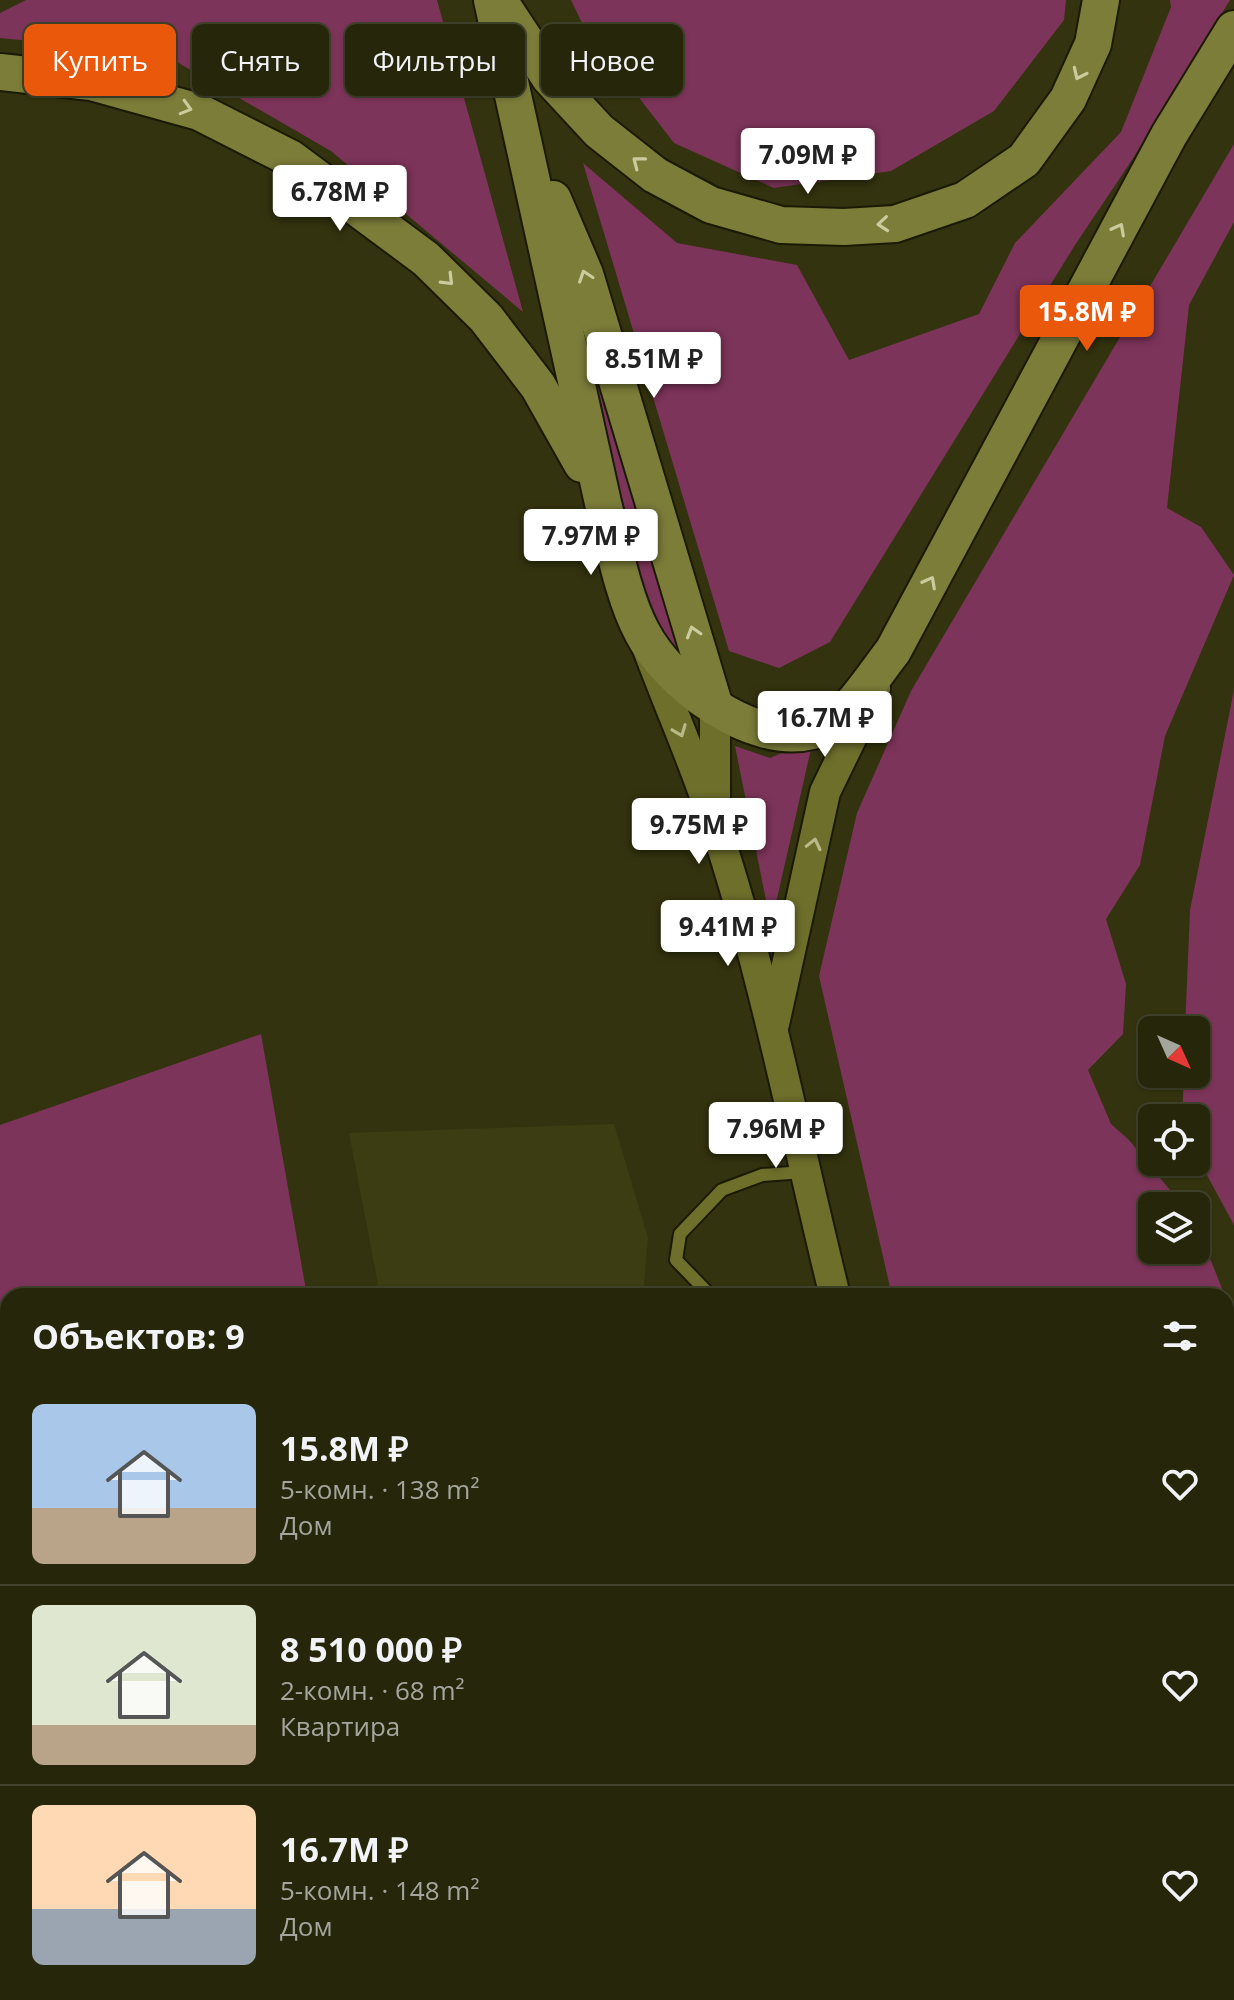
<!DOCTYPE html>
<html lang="ru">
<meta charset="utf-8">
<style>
body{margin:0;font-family:"Open Sans",sans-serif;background:#323219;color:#f1f3f6;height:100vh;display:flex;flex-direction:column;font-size:30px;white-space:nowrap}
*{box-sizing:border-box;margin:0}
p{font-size:26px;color:#a4a59d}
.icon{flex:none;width:44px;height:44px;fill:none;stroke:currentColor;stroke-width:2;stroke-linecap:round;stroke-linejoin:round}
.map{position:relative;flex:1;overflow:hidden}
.sheet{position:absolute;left:0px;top:1288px;width:1234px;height:712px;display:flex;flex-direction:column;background:#26260b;border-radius:24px 24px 0 0;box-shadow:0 2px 6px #0004,0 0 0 2px #42432c}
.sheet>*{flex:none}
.banner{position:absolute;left:24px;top:24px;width:800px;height:72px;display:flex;gap:16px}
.needle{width:52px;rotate:135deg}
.buttons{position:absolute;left:1138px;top:1016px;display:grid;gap:16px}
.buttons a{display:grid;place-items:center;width:72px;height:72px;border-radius:12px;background:#26260b;box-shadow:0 2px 6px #0004,0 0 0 2px #42432c;font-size:40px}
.price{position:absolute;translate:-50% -68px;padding:0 18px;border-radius:8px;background:#fff;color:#222;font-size:26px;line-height:52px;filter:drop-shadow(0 2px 4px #0008)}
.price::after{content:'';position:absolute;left:50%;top:48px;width:24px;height:18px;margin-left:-12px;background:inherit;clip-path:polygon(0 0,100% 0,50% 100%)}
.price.active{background:#ea580c;color:#fff}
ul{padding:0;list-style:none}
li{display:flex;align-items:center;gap:24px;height:200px;padding:0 32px}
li+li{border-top:2px solid #42432c}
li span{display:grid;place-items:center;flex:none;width:224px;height:160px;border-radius:12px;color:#555}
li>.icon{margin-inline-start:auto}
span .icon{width:96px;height:96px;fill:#fffc;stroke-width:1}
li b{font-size:34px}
h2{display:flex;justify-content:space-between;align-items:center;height:96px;padding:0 32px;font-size:34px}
.tag{padding:0 28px;border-radius:12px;background:#26260b;box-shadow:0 2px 6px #0004,0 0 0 2px #42432c;font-size:28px;line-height:72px}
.tag.active{background:#ea580c;color:#fff}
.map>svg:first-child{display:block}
.built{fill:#3c3d13}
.green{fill:#7d345a}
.building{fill:#3a541a}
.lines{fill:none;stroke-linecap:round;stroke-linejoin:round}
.service-casing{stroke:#1a1a05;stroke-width:16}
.minor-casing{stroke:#1a1a05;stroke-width:28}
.tertiary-casing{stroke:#1a1a05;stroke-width:34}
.secondary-casing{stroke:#1a1a05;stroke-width:40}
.service{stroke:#6e6f2b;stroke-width:12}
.minor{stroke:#6e6f2b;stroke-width:24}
.tertiary{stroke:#6e6f2b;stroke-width:30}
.secondary{stroke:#7c7d39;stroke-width:36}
.oneway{stroke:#cacc9d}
.oneway2{stroke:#b8b987}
</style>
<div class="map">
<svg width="1234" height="2000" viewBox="0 0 1234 2000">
<rect width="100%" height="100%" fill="#33330f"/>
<g class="built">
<path d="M614,1124l34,114 -5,58h-275l10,-12 -29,-151z"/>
<path d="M8,1917v75h710v8h-718v-78z"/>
</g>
<g class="green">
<path d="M26,0h411l86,312 -192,-161 -168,-97 -163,-16v-25z"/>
<path d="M571,0h495l-2,20 -70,91 -103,60 -117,17 -100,-45 -91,-118z"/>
<path d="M1170,0h60l-98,160 -57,85 -245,397 -51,26 -50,-17 -146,-488 94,80 120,22 52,95 130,-46 36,-71 106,-111 50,-125z"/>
<path d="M1234,144v78l-45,83 -22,203 34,19 33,48 -69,161 -25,129 -34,54 20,65 -3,50 -35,36 23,54 18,16 54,66h-31v44h44v-27l29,73h-333l-73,-320 38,-163 54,-122z"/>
<path d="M581,311l103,347 -24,-18 -69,-234z"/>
<path d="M1234,690v535l-38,-70v-37h-14l2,-44h12v-44h-11l5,-120z"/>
<path d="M813,740l-42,185 -36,-179 35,12z"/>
<path d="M261,1034l46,262h-299v27l-8,-3v-195z"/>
<path d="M1226,1298l8,12v262l-8,18z"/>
<path d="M0,1359l8,5v97l-8,-2z"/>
<path d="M1234,1620v140l-8,5v-142z"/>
<path d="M1226,1814l8,1v140l-6,14 6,14v17h-165l-3,-8h160z"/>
<path d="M760,1992h213l3,8h-212z"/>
</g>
<path class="building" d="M345,1992h131l5,8h-148z"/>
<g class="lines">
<defs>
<g id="service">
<path d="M711,1296l-35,-36 4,-26 42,-44 40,-15 42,-3"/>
<path d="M0,1337l8,4"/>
</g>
<path id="minor" d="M0,1942l8,-6"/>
<g id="tertiary">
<path d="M648,649c22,59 48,117 67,176 51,154 81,314 120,471"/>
<path d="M715,806v-99"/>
<path d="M774,1024l51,-232 50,-103"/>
<path d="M1036,1992l2,8"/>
</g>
<g id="secondary">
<path d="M492,0l111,503c10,39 20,94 39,129 26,51 110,115 170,99 6,-1 12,-2 17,-6 26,-18 45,-50 64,-74l276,-516 65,-106"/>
<path d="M500,2l50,76 49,53 56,44 56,30 70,20 63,2 51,-3 70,-24 59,-40 44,-61 25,-55 8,-44"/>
<path d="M0,72l91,10 108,30 91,46 136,101 60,59 52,68 44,78"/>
<path d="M553,199l32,75 130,433"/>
</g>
</defs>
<use href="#service" class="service-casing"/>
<use href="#minor" class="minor-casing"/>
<use href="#tertiary" class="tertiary-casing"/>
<use href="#secondary" class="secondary-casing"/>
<use href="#service" class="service"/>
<use href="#minor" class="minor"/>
<use href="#tertiary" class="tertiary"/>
<use href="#secondary" class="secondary"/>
</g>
<defs><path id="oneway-chevron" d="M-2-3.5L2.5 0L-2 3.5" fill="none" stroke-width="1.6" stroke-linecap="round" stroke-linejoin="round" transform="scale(2)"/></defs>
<g class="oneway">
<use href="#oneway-chevron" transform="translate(1079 74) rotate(115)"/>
<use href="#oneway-chevron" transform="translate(186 108) rotate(16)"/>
<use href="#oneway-chevron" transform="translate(638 162) rotate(-142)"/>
<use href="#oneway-chevron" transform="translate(883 224) rotate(175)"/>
<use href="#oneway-chevron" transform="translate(1119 229) rotate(-62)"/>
<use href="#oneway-chevron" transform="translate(585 276) rotate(-109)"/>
<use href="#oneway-chevron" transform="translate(448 280) rotate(45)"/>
<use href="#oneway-chevron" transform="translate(930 582) rotate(-62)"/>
<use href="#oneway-chevron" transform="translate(693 632) rotate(-107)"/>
</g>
<g class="oneway2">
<use href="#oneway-chevron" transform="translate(680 731) rotate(69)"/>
<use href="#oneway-chevron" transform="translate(814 844) rotate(-77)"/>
</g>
</svg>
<div class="buttons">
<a><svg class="needle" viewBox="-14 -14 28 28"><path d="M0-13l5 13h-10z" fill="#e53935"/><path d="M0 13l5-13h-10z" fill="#a4a59d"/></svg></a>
<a><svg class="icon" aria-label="locate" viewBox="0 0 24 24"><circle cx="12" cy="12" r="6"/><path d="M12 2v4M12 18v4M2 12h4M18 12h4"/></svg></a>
<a><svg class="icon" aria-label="layers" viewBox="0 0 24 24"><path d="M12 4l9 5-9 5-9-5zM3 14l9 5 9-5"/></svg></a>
</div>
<b class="price" style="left:808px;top:196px">7.09M ₽</b>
<b class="price" style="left:340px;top:233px">6.78M ₽</b>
<b class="price active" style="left:1087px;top:353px">15.8M ₽</b>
<b class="price" style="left:654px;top:400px">8.51M ₽</b>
<b class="price" style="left:591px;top:577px">7.97M ₽</b>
<b class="price" style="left:825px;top:759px">16.7M ₽</b>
<b class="price" style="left:699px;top:866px">9.75M ₽</b>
<b class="price" style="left:728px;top:968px">9.41M ₽</b>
<b class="price" style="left:776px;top:1170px">7.96M ₽</b>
<div class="banner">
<a class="tag active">Купить</a>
<a class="tag">Снять</a>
<a class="tag">Фильтры</a>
<a class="tag">Новое</a>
</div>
<section class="sheet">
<h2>Объектов: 9<svg class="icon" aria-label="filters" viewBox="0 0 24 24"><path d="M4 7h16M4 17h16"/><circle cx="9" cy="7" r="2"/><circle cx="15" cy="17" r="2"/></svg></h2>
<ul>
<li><span style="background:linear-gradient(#a9c7e8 65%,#b9a48a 0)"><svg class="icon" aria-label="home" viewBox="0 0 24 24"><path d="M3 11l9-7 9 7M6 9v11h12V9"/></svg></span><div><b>15.8M ₽</b><p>5-комн. · 138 m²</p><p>Дом</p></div><svg class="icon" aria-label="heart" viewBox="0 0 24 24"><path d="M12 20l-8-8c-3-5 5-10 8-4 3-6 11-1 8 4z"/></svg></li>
<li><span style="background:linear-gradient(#dfe7d0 75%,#b9a48a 0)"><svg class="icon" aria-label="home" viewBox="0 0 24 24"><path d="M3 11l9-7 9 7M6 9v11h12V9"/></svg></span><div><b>8 510 000 ₽</b><p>2-комн. · 68 m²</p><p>Квартира</p></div><svg class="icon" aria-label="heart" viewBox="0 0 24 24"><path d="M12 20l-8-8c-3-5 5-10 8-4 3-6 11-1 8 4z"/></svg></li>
<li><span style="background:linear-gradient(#ffd9b3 65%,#9aa5b1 0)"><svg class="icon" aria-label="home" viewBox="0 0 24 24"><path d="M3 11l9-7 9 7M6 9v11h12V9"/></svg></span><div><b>16.7M ₽</b><p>5-комн. · 148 m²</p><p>Дом</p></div><svg class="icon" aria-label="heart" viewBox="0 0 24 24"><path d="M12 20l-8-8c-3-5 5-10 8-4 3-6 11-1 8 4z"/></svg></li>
</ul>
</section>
</div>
